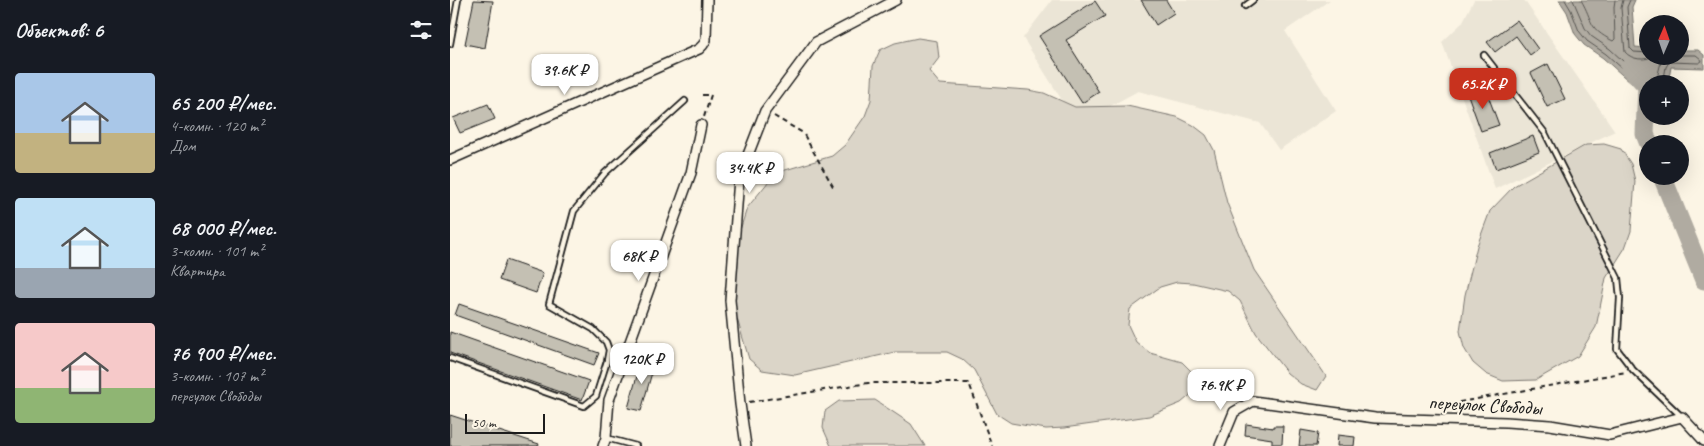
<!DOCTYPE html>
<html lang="ru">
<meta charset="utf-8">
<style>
body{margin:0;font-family:Caveat,sans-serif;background:#242831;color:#f1f3f6;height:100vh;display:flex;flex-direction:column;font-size:19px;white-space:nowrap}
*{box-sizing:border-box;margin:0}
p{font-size:16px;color:#9ea1a6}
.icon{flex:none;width:28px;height:28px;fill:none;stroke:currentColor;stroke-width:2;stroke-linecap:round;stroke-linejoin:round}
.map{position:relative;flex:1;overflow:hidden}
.drawer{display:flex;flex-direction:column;background:#171b24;width:450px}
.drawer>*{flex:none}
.needle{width:32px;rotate:2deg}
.fabs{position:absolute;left:1189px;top:15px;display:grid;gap:10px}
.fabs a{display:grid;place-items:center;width:50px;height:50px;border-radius:50%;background:#171b24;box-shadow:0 5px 20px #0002;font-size:25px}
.scale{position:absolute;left:15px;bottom:12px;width:80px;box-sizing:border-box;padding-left:5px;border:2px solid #1c1c1c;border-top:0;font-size:14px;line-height:18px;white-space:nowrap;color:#1c1c1c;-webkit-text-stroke:4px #fcf5e5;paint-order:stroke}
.price{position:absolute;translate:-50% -42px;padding:0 11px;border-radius:10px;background:#fff;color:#222;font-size:16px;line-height:32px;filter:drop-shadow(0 1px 2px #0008)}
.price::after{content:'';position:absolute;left:50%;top:30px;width:15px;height:11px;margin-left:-8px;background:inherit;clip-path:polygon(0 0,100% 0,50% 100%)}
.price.selected{background:#c8321e;color:#fff}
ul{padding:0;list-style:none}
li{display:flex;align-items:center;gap:15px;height:125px;padding:0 15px}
li span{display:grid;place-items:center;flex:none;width:140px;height:100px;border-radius:5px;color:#555}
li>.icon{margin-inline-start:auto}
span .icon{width:60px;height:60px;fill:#fffc;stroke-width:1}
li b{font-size:21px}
h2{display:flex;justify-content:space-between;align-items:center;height:60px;padding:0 15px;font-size:21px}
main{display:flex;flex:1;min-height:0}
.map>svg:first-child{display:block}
.built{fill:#ebe5d6}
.green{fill:#dbd5c8;stroke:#7c7872}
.water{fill:#b0aba1;stroke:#75726c}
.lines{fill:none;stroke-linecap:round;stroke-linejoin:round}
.shore{stroke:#575551;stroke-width:1}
.river{stroke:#b0aba1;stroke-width:19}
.building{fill:#c4c0b3;stroke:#1c1c1c}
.service-casing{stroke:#1c1c1c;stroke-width:8}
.minor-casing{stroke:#1c1c1c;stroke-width:12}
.path{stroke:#1c1c1c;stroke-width:2;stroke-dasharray:5 4;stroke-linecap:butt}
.service{stroke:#fcf5e5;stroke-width:4.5}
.minor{stroke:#fcf5e5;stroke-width:9}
.labels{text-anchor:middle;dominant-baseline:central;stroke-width:4;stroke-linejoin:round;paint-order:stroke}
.street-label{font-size:20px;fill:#1c1c1c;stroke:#fcf5e5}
</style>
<main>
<section class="drawer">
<h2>Объектов: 6<svg class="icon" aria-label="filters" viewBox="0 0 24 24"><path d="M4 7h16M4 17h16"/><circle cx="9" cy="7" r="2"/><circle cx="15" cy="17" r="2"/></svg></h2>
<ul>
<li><span style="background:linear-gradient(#a9c7e8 60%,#c2b280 0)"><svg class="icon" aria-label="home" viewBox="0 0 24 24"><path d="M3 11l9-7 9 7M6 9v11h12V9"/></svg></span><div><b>65 200 ₽/мес.</b><p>4-комн. · 120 m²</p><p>Дом</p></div></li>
<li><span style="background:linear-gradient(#bfe0f5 70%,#9aa5b1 0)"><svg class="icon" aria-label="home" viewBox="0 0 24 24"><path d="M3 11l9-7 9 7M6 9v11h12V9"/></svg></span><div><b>68 000 ₽/мес.</b><p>3-комн. · 101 m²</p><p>Квартира</p></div></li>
<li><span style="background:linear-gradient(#f6c9c9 65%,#8fb573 0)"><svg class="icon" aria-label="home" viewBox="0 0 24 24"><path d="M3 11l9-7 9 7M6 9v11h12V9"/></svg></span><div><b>76 900 ₽/мес.</b><p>3-комн. · 107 m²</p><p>переулок Свободы</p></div></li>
</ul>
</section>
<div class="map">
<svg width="1254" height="446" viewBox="0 0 1254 446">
<rect width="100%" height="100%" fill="#fcf5e5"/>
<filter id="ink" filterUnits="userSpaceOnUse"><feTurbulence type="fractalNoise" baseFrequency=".02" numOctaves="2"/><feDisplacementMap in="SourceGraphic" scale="10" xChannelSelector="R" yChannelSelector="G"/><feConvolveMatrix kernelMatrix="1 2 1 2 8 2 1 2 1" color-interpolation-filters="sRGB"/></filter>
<g filter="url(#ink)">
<g class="built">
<path d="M602,0h278l-45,31 51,80 -57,39 -19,-27 -122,-32 -61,33 -54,-86z"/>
<path d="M1024,0h50l91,131 -120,58 -53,-147 20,-19z"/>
</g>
<g class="green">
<path d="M468,38l19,3 2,17 -10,13 11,13 88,6 16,3 31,14 52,-1 50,11 16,8 13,10 8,15 13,53 27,67 72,106 -9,14 -16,-6 -14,-11 -31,-40 -16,-32 -12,-10 -35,-8 -16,-1 -17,5 -30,22 -2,16 8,17 14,11 32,9 13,13 -1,17 -13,11 -32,13 -85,12 -18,1 -35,-6 -14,-9 -23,-44 -12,-11 -15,-7h-52l-100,23 -33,-5 -13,-11 -14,-47 -2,-35 3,-34 11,-35 22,-27 13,-10 50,-15 13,-11 20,-29 6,-16 2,-34 7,-16 15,-7z"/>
<path d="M1154,144l17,5 10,15 4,17 -4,50 -6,17 -19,30 -10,49 -18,29 -42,24 -33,1 -17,-7 -13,-11 -9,-15 -4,-17 5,-36 12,-49 13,-35 24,-25 72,-41z"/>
<path d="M425,400l36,24 14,22h-94l-8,-18 2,-17 14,-10z"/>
</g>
<path class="water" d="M1109,0h76l-3,7 3,40 12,1 1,8h32v-6h18l6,5v13l-33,-1 -3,17h-20l-1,3 -16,-4 -28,-25 -19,-13 -9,-11 -8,-22z"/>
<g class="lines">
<g class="shore">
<path d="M1115,0l6,10 8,21 8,10 19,13 27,24 18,6"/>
<path d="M1123,0l12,28 6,8 19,13 26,24 21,5 4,-16 6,-6"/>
<path d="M1131,0c13,22 6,28 32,41l2,-2 -1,-32 1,-7"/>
<path d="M1173,0l-2,8 4,44c7,8 20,9 29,4"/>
<path d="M1180,0l-3,7 3,41 4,4 14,1"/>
<path d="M1213,84l3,-17 3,-5 30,1 3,-2 -1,-2 -5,-4h-16"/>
</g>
<g class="river">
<path d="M1180,68l17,18 -2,48 4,10"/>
<path d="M1212,176l42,104"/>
</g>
</g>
<g class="building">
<path d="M24,0l19,1 -8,47 -20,-4z"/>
<path d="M691,0h25l8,13 -18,12z"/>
<path d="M645,1l10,15 -39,24 33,52 -17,11 -43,-67z"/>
<path d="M1067,20l21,29 -8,6 -14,-19 -21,16 -8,-10z"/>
<path d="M1098,64l17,35 -18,8 -16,-34z"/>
<path d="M1032,90l3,4 2,-1 12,32 -18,6 -13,-36z"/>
<path d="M38,104l7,15 -35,14 -7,-15z"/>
<path d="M1083,136l6,16 -43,17 -6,-16z"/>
<path d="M56,260l37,13 -7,20 -37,-13z"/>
<path d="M9,304l140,49 -5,12 -139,-50z"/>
<path d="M0,332l139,49 -7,19 -132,-47z"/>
<path d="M192,358l13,4 -14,49 -13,-3z"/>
<path d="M0,415l89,29 -1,2h-88z"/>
<path d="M796,424l27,4v-2h10l-1,18h-10v-5l-27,-4z"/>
<path d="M851,430l17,3 -2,13h-17z"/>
<path d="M888,435l17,2 -1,9h-17z"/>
</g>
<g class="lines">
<defs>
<g id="service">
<path d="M795,6l8,-6"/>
<path d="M0,44l8,-44"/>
<path d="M1034,55l61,78 73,145 2,20 -3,51 16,21 48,46"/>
<path d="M0,358l134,48 12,-10 11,-35 2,-11 -3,-8 -13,-13 -44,-25 25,-93 31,-38 80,-72"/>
<path d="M156,438l30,8"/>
</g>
<g id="minor">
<path d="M0,160l249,-111 4,-4 3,-5 1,-40"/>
<path d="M153,446l3,-8 3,-38 82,-227 10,-48"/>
<path d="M296,446l-6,-42 -10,-104 9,-122 26,-67 51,-69 80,-42"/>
<path d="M770,446l14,-34 19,-11 122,17 131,4 44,3 60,10 72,-18 22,24"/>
</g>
</defs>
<use href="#service" class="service-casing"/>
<use href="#minor" class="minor-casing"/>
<g class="path">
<path d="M252,95h9l-7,22"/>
<path d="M324,116l29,17 32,57"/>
<path d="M299,402l119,-19h101l23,63"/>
<path d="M993,410l17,-8 166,-30"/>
</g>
<use href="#service" class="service"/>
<use href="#minor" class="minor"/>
</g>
</g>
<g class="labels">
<g class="street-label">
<text transform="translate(1035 405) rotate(3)">переулок Свободы</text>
</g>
</g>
</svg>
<div class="fabs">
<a><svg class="needle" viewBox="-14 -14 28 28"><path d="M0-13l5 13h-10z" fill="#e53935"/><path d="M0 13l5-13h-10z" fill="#9ea1a6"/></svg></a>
<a>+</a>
<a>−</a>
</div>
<div class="scale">50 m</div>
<b class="price" style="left:115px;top:96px">39.6K ₽</b>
<b class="price selected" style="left:1033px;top:110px">65.2K ₽</b>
<b class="price" style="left:300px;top:194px">34.4K ₽</b>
<b class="price" style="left:189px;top:282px">68K ₽</b>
<b class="price" style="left:192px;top:385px">120K ₽</b>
<b class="price" style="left:771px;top:411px">76.9K ₽</b>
</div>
</main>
